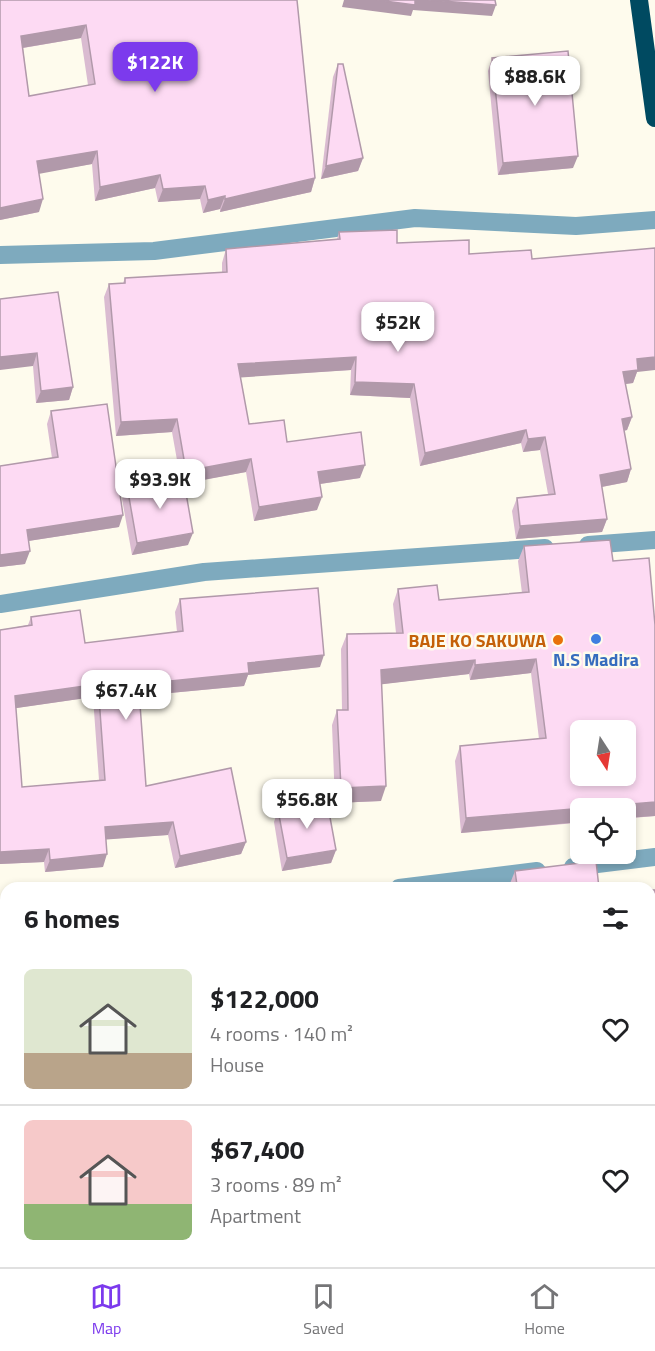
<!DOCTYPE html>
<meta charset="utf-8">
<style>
body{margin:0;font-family:"Titillium Web",sans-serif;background:#f6f6f6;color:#202124;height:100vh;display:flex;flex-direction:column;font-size:22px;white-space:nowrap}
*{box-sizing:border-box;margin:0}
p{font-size:20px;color:#757577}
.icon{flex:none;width:33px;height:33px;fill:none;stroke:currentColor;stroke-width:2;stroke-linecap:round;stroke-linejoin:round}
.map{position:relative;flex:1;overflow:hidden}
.details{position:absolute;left:0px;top:882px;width:656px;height:386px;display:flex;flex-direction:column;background:#fff;border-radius:18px 18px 0 0;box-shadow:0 3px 9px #0003}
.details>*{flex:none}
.needle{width:39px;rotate:168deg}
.controls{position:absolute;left:570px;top:720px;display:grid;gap:12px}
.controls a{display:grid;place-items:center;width:66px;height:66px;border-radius:9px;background:#fff;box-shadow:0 3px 9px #0003;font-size:30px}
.price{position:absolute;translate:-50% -51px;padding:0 14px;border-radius:12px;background:#fff;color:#222;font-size:20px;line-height:39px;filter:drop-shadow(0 2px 3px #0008)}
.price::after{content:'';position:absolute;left:50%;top:36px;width:18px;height:14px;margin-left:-9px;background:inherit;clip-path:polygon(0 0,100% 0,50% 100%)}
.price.on{background:#7c3aed;color:#fff}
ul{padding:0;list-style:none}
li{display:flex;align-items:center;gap:18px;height:150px;padding:0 24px}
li+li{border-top:2px solid #e0e0e0}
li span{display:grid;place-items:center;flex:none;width:168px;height:120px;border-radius:9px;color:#555}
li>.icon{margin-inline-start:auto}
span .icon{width:72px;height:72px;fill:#fffc;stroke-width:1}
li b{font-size:26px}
h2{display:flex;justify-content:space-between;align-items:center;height:72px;padding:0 24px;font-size:26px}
.tabs{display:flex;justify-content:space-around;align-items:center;height:84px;border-top:2px solid #e0e0e0;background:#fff;font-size:16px;color:#757577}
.tabs a{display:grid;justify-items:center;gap:3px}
.tabs .on{color:#7c3aed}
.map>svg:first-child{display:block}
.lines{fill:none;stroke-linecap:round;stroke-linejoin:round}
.street{stroke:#7eaabe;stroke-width:18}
.highway{stroke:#004a61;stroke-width:18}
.wall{fill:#dabbd1;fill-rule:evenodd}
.shaded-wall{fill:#b199aa}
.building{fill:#fddaf3;stroke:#b199aa;stroke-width:1.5;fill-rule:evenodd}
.shop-dot{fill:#3f7fe0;stroke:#fefbed;stroke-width:2}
.food-dot{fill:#e8710a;stroke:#fefbed;stroke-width:2}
.labels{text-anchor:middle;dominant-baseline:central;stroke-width:5;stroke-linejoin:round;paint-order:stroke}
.food-label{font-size:18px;font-weight:bold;fill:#c56008;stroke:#fefbed;text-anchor:end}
.shop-label{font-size:18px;font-weight:bold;fill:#366cbe;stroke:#fefbed}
</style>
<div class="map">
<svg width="655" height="1267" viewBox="0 0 655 1267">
<rect width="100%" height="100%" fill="#fefbed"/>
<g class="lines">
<g class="street">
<path d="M0,255l154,-4 261,-33 161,8 79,-6"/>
<path d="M588,545l67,-5"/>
<path d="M0,604l204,-32 341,-24"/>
<path d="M573,867l82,-10"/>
<path d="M399,888l138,-17"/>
<path d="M0,937l6,-1"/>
<path d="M650,1119l5,-1"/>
<path d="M0,1206l6,-1"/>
</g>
<path class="highway" d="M639,0l16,118"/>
</g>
<g class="wall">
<path d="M0,0h297l18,178 -4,14 -91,20v-3l-17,4 -3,-14 -42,3 -3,-14 -60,13 -3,-37 -53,9v39l-39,8zM81,38l7,47 -59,11 -6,-48z"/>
<path d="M492,58l81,110 -75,7 -10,-104z"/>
<path d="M338,64l25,94 -5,13 -37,8 12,-102z"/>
<path d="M339,232l58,11 72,11 63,5 105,113 -4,11 -8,1 7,33 -5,13 -3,1 7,38 -4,13 -25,5 5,32 -5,13 -86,7 -4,-28 5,-13 31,-4 -8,-44 -17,2 -2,-9 -101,23 -10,-68 -60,-3 1,-25 -111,7 9,47 111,54 -40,6 -3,26 -63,11 -8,-49 -61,11 3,62 -56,10 -10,-56 5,-13 53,-9 -8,-45 -56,4 -12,-139 5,-13 14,-1 2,-5 97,-6v-9l4,-14 111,-10z"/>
<path d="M0,299l73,88 -4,13 -33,3 -3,-37z"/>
<path d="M51,411l68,116 -91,14 -3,23 -25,3 52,-109 -5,-34z"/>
<path d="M524,546l89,15 42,64v191l-194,17 -6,-72 5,-15 79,-7 -8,-66 -61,7 -1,-6 -87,10 -1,117 -46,2 -3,-78 5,-15h5l-1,-61 6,-15 49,-1 -3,-29 5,-15 41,11 83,-7 -4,-32z"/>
<path d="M180,599l140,68 -72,8 -4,11 -74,7 -3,7 -27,3 6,83 100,56 -5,12 -66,14 -7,-33 -62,4 -3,28 -58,5 -1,-10 -44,2v-234l28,-5 3,-8 54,26 92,-11 -2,-20zM93,697l6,83 -77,7 -6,-79z"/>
<path d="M278,810l58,40 -5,13 -49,8 -8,-49z"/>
<path d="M515,871l84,17 -90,-2z"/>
<path d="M0,1022h6v148l-6,1z"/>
<path d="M24,1262h453l1,5h-453z"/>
<path d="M567,1262h83l5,5h-88z"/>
</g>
<g class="shaded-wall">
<path d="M344,0h84l68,5 -4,11 -79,-6 -2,6 -69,-9z"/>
<path d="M86,25l-5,13 -65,11 5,-13z"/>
<path d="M97,151l-5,13 -59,11 4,-14z"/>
<path d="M578,156l-5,12 -75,7 5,-12z"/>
<path d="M363,158l-5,13 -37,8 5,-13z"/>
<path d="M160,175l-5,13 -60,13 5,-14z"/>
<path d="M315,178l-4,14 -91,20 5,-13z"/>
<path d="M205,186l-5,13 -42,3 5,-13z"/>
<path d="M225,196l-5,13 -17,4 5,-13z"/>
<path d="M43,199l-4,13 -39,8v-12z"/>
<path d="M37,353l-4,13 -33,4v-13z"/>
<path d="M356,357l-5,13 -118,8 5,-14z"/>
<path d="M655,357v13l-18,2 -4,11 -15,2 5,-13 14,-13z"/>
<path d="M355,382l59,2 -4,14 -60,-3z"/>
<path d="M73,387l-4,13 -33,3 5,-12z"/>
<path d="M632,417l-5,13 -10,2 5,-13z"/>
<path d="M177,419l-5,13 -56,4 5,-14z"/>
<path d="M526,430l-5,13 -101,23 5,-13z"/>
<path d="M545,437l-5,13 -17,2 5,-13z"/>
<path d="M251,459l-5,13 -64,12 4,-13z"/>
<path d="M365,465l-5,13 -47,7 5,-13z"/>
<path d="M631,469l-4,13 -31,6 4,-13z"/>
<path d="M322,497l-5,13 -63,11 5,-14z"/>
<path d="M123,515l-4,12 -97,15 5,-12z"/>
<path d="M607,519l-5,13 -86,7 4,-13z"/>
<path d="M193,533l-5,12 -56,10 5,-12z"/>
<path d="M30,551l-5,13 -25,3v-12z"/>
<path d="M324,655l-4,12 -72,8 -4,11 -74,7 -3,7 -33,4 5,-13 32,-10 77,-18z"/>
<path d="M536,659l-5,14 -61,7 5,-15z"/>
<path d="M475,660l-6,14 -93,11 5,-15z"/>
<path d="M98,684l-5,13 -83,12 5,-13z"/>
<path d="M386,786l-5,15 -46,2 6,-15z"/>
<path d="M655,802v14l-29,2v-10h-46v14l-119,11 5,-15z"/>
<path d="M173,822l-5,13 -68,5 5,-13z"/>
<path d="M246,842l-5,12 -66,14 5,-12z"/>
<path d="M49,849l-5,13 -44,2v-12z"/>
<path d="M336,850l-5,13 -49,8 5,-13z"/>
<path d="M107,854l-4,13 -58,5 5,-12z"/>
<path d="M650,989h5v14l-5,1z"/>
<path d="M1,1160h5v10l-6,1v-7z"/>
</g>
<g class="building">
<path d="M0,0h297l18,178 -90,21v-3l-17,4 -3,-14 -42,3 -3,-14 -60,12 -3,-36 -60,10 6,38 -43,9zM86,25l9,59 -66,12 -8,-60z"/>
<path d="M377,0h38v5z"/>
<path d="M428,0h67l1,5z"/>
<path d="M568,51l10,105 -75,7 -11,-105z"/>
<path d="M338,64h5l20,94 -37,8z"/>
<path d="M397,230v13l72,-3v14l62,-4 1,9 123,-11v109l-18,2 1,11 -15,2 9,45 -10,2 9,50 -31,6 7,44 -87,7 -3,-28 38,-4 -10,-57 -17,2 -2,-9 -101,23 -11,-69 -59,-2 1,-25 -118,7 11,60 35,-4 3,22 74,-10 4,33 -47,7 4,25 -63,10 -8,-48 -65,12 -9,-52 -56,3 -12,-138 16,-1v-5l102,-6 -1,-23 114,-10 -1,-7z"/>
<path d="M58,292l15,95 -32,4 -4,-38 -37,4v-58z"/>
<path d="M107,404l16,111 -96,15 3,21 -30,4v-89l58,-9 -7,-46z"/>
<path d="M183,476l10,57 -56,10 -10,-57z"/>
<path d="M610,540l3,21 36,-3 6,67v177l-189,16 -6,-72 86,-8 -10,-79 -61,6v-5l-94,10 5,116 -45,2 -4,-78h11l-1,-76 56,-1 -5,-44 39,-4 2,15 90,-8 -5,-46zM580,730h46v46h-46z"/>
<path d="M318,588l6,67 -76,8 1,10 -78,8 1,6 -33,4 7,95 85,-18 15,74 -66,14 -7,-34 -68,5 2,27 -57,6 -1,-11 -49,3v-222l32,-5 -1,-8 49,-7 5,33 98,-12 -3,-32zM98,684l7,96 -83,7 -7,-91z"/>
<path d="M327,801l9,49 -49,8 -9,-48z"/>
<path d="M596,861l3,27h-102l20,-3 -2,-14z"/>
<rect x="650" y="890" width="5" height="99"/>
<path d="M0,1022h6v138h-5l-1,-9v-40h3z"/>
<path d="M650,1141h5v126h-82v-5h77z"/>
<path d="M31,1262h446l1,5h-446z"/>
</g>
<circle class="shop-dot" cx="596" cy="639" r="6"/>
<circle class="food-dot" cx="558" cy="640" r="6"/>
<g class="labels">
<g class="food-label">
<text x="546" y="640">BAJE KO SAKUWA</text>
</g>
<g class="shop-label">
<text x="596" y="659">N.S Madira</text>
</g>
</g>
</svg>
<div class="controls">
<a><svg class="needle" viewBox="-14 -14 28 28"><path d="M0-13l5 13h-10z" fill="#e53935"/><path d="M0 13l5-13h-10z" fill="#757577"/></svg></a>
<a><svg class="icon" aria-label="locate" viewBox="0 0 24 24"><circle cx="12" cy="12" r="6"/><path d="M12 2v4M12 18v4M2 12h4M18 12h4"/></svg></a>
</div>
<b class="price on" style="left:155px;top:93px">$122K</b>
<b class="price" style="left:535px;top:107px">$88.6K</b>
<b class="price" style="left:398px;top:353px">$52K</b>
<b class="price" style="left:160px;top:510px">$93.9K</b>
<b class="price" style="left:126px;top:721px">$67.4K</b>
<b class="price" style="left:307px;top:830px">$56.8K</b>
<section class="details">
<h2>6 homes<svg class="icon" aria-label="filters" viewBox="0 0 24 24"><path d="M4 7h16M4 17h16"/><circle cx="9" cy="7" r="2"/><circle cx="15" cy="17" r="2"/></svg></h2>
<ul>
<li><span style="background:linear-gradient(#dfe7d0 70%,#b9a48a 0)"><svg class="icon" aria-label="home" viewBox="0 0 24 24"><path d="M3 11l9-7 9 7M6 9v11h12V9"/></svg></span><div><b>$122,000</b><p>4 rooms · 140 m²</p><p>House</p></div><svg class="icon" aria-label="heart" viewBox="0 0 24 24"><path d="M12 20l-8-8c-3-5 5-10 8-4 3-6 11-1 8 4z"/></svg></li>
<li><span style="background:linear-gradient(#f6c9c9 70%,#8fb573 0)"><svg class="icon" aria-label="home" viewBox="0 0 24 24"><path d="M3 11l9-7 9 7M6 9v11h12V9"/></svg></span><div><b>$67,400</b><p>3 rooms · 89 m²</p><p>Apartment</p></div><svg class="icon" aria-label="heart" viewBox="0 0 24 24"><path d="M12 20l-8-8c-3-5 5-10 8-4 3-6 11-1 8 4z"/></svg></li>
</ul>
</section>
</div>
<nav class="tabs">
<a class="on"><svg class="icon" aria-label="map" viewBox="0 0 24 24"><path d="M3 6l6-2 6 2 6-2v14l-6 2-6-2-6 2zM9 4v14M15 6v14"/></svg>Map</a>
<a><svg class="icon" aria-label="saved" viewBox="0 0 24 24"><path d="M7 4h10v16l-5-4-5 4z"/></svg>Saved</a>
<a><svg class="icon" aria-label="home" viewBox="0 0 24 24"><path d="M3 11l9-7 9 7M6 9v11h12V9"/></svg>Home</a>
</nav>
